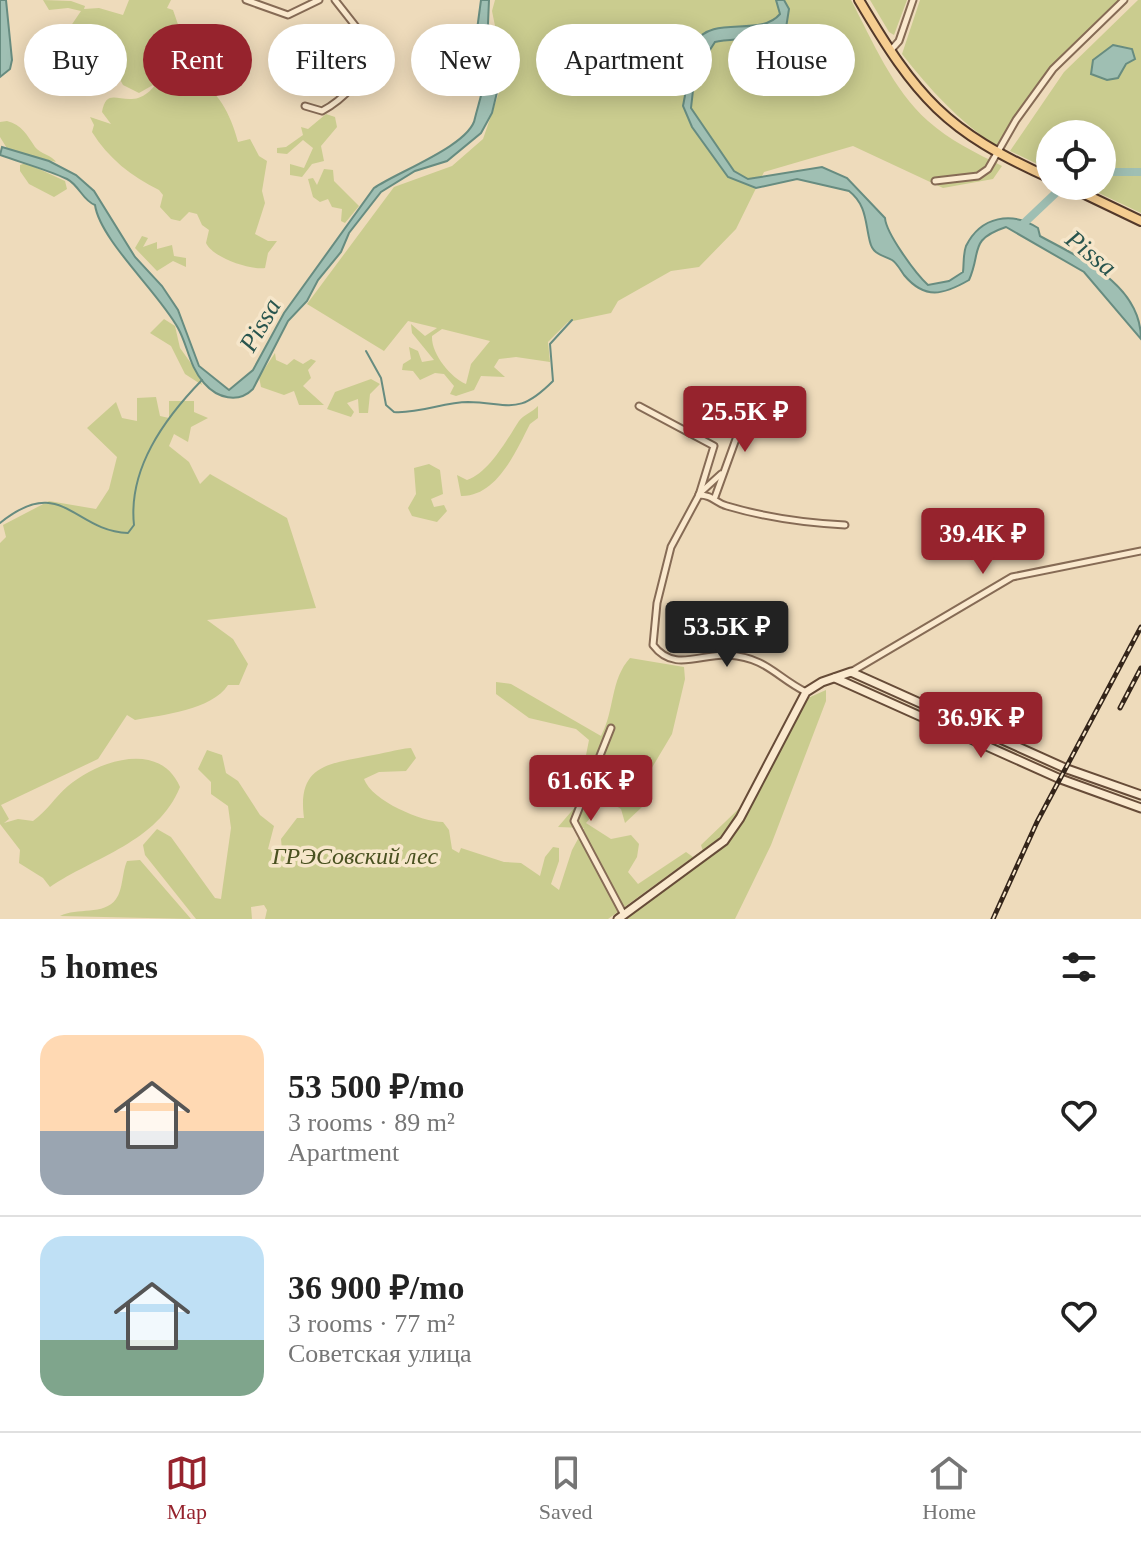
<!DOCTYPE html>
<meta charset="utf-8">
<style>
body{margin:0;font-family:"Times New Roman",serif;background:#f2f2f2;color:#222;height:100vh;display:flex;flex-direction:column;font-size:30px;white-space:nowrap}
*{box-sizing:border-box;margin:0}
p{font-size:26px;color:#767676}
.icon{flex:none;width:44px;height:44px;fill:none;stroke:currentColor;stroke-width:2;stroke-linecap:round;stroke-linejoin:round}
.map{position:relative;height:919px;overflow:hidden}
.sheet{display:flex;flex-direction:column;background:#fff;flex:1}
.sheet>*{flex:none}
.guide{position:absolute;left:24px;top:24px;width:1094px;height:72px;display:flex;gap:16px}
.fabs{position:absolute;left:1036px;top:120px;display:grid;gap:16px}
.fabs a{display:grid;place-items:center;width:80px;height:80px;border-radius:50%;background:#fff;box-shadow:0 4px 20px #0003;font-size:40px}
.price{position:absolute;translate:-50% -68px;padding:0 18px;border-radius:8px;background:#96232d;color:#fff;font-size:26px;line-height:52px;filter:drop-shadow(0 2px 4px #0008)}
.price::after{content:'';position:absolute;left:50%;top:48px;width:24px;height:18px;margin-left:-12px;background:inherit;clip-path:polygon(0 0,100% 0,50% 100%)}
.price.on{background:#222;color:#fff}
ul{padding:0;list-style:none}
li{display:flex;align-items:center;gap:24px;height:200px;padding:0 40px}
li+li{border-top:2px solid #e0e0e0}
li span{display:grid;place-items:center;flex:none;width:224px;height:160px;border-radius:24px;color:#555}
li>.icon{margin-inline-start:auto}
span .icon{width:96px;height:96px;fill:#fffc;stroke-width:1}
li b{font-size:34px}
h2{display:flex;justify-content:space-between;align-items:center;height:96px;padding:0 40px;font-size:34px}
.chip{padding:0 28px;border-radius:36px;background:#fff;box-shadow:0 4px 20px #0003;font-size:28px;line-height:72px}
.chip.on{background:#96232d;color:#fff}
.dock{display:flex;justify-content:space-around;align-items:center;height:112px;border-top:2px solid #e0e0e0;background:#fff;font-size:22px;color:#767676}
.dock a{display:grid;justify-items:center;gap:4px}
.dock .on{color:#96232d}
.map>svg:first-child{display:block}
.green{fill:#cacc8f;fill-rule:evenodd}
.water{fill:#9fbfb3;stroke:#678c80;stroke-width:2}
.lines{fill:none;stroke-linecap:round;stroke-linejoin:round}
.stream{stroke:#678c80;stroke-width:2}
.river{stroke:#9fbfb3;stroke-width:8}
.street-casing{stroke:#866b55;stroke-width:9}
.secondary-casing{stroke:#674c38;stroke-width:11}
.primary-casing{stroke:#53392a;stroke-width:12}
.street{stroke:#fae9ce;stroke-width:5}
.secondary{stroke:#fae9ce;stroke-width:7}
.primary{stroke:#f5cd90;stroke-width:8}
.rail-casing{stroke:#34251a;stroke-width:5}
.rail{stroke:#f6e6ca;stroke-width:2;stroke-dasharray:6;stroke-linecap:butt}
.labels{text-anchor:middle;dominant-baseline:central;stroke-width:7;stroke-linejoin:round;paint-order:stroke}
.park-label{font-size:24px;font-style:italic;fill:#495120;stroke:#f6e6ca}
.water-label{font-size:26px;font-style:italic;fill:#29554e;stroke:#f6e6ca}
</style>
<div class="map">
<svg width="1141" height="919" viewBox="0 0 1141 919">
<rect width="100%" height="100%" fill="#eedbbb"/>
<g class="green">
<path d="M43,0l28,1 14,5 -1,3 15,-1 24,7 6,-15h42l-4,8 6,2 9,26 -16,42 25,6 13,-13 1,6 -6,7c22,6 34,39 39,58l12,-3 9,17 8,5 -5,30 3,12 -10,31 13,7h9l-9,12 -3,15c-15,2 -52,-10 -59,-25l3,-13 -7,-5 -5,-11 -8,-2 -9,9 -9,-2 -11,-12 3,-12 -4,-5c-27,-13 -51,-32 -67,-58l2,-7 -4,-8 21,7 -9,-12c4,-22 14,-12 30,-13 12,0 26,-13 27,-24l-6,-2v12l-14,8 -16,-8 -10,-19 -6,2 -4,8 -11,-9 -4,8 -7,-1v11l-17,-32 -2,-14 19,-28 -13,-3 -19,2z"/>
<path d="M495,0h356c21,40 42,90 77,121 21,19 48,32 74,45l-9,13 -50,9 -90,-42 -89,26 -28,57 -37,38 -28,4 -53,30 -7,12 -43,9 -20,20 2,20 -34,-5 -17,2 -5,8 11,10 -24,-1 -7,14 -18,6 -6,-2 4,-8 -10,-12 -9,-1 -15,7 -7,-9 -11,-1 1,-6 8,-5 -2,-12 9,4 4,11 12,-2 -22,-27 -1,-9 14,12 12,-8 -29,-7 -24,30 -77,-47 87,-117 58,-21 31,-27 22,-64 -13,-64zM442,329l48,12 -19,23 -5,20c-15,-6 -35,-30 -34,-48z"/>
<path d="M870,0h37l-13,35 -5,-3z"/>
<path d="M920,0h199l-74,76 -41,68 -7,3c-38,-26 -67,-57 -95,-93z"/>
<path d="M1138,0h3v213l-57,-27h18v-52h-52v36l-40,-19 54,-79z"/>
<path d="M326,114l9,3 2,10 -16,19 3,15 -12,3 -10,13 -12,-2v-11l14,4 9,-20 -10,-8 -16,14 -10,-1v-5l9,-1 17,-12 -2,-8 7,2z"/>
<path d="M7,121c15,4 20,14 28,26 5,7 17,8 21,15l-48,-12 -8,-13v-15z"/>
<path d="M26,163l39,18 2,8 -13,8 -25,-13 -9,-13v-6z"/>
<path d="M324,169l9,1 1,11 25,25 -14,17 -4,-2 1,-12 -10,-2 -4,-8 -8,3 -7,-5 -5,-18 5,-1 4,7z"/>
<path d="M142,236l6,2 -5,9 14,-5v7l15,-4 2,11 12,2v9l-13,-6 -16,10 -22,-23z"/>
<path d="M164,319l11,7 5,22 18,25 4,12 -17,-11 -14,-28 -21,-13z"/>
<path d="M275,353l1,7 11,5 7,-6 9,5 8,-5 5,2 -8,9 3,8 -8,8 21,19h-25l-5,-14 -10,4 -23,-8 -2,-10z"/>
<path d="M371,379l9,5 -10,10 -2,19h-9l-1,-14 -11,4 7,9 -3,5 -24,-8 8,-17z"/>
<path d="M156,397l4,19 9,2v-17h25v11l14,6 -17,9 -3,15 -14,-8 -5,12 20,16 11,22 10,-10 77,44 29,90 -109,12 26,19 15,25 -9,21h-11c-16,25 -66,30 -93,35l-8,-5 -29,44 -97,46 8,14 -5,4 14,-4 15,2c14,-10 22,-24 35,-35 31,-26 92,-46 112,1 -22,55 -86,70 -130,100l-7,-9 -24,-15 1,-13 -20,-26v-281l6,-6 -3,-12 46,-24 47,8 13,-20 8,-32 -30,-29 29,-26 6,16 15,3v-23z"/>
<path d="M538,406v12l-8,6c-14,27 -33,73 -69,72l-4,-21 10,5c22,-7 41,-42 52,-59 4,-6 14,-9 19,-15z"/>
<path d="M429,464l11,6 3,24 -12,5 3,8 10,-2 3,6 -10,11 -25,-6 -4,-8 8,-14 -2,-26z"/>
<path d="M630,658l54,9 1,12 -13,55 -25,42 -5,31 -17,16 -4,-14 -15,-9 -20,23 25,16 20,-4 8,9 -2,13 -9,15 10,12 48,-32 7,5 -85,62h-343l2,-9 -3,-5 -13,2 1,12h-56l-51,-64 -2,-10 14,-16 14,8 44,61 6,1 10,-71 -3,-22 -17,-12v-12l-13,-13 9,-19 15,5 4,18 12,8 22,34 14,11 -6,23 11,4 3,-3 -1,-11 16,-21h7c-7,-52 23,-54 64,-62 15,-2 28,-7 43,-8l5,10 -10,13 -27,1 -15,7c8,22 58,43 79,43l6,8 3,19 7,4 2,-5 43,14 17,1 19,13 5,-19 8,-10 6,1v13l-8,23 8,6 13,-40 12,-22 -26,-1 18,-21 13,-66 -13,-11 -47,-11 -33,-24v-12l15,2 90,52c14,-26 9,-56 29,-78z"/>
<path d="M826,690v11l-55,144 -36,74h-110l80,-61 -4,-13 47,-45 51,-98z"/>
<path d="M140,860l51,59 -131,-3c17,-9 44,0 56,-17 7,-9 6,-27 11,-38z"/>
</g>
<g class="water">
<path d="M0,0h6l6,60 -2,9 -10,8z"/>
<path d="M481,0h8l-1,24 12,56 -8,33 -11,20 -34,28 -32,10 -34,21 -32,41 -8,19 -23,28 -11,21 -19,20 -35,68c-15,15 -36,9 -49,-6 -15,-17 -16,-37 -26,-55 -19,-35 -78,-88 -83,-123 -12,-4 -16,-20 -28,-26 -22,-10 -45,-16 -67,-24l2,-8 47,14 27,14 18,16 41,66 27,29 16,24 21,56 30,24 24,-20 31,-57 90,-125c23,-16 97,-43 101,-70 3,-12 7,-24 9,-36 3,-14 -4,-24 1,-37l-9,-8z"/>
<path d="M776,0h8l5,9 -3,19c-13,12 -52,10 -71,14l-20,31 -4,35 43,63 14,8 74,-12 25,11 38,40c1,15 30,55 43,67l21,-4 14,-9c1,-8 0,-18 3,-26 15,-30 46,-35 72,-18l2,8c42,23 101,49 101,103l-57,-67 -78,-45c-38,13 -24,24 -37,53 -26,15 -44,20 -65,-5 -3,-4 -7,-12 -12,-15 -9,-5 -19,-5 -22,-18 -5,-19 -3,-37 -21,-51l-52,-12 -41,9 -28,-11 -36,-50 -9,-21 12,-63c17,-29 65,-5 85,-29z"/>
<path d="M1113,45l19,4 3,10 -9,5 -8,14 -11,2 -16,-6 2,-14z"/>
</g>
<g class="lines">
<g class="stream">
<path d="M366,351l15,27 5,27 8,7c25,2 50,-10 74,-10 43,1 50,14 85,-21l-3,-37 22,-24"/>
<path d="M0,523c62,-50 73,8 128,10l6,-8c-6,-56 30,-106 68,-145"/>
</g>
<g class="river">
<path d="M1102,172h39"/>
<path d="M1022,225l38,-36"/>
</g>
<defs>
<g id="street">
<path d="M246,0l42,15 31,-15"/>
<path d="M891,50l8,-9 14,-41"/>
<path d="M305,106l17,5c23,-12 41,-34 51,-57l-5,-12 -33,-42"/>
<path d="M935,181l43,-5 10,-7 28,-49 37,-51 71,-69"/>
<path d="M639,406l75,40 -15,49 -28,52 -14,56 -4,42c21,28 48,8 76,10 38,3 47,22 77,37"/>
<path d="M699,494l22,-20"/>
<path d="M699,495c14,0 16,8 28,11 37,11 79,17 118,19"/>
<path d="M715,497l34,-94"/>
<path d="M851,672l161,-95 129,-26"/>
<path d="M611,728l-37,93 50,94"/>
</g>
<g id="secondary">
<path d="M835,678l223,100 83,30"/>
<path d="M618,919l106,-78 16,-23 66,-126 16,-10 29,-10 216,97 74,26"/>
</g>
<g id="primary">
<path d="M859,0c58,98 86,131 191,178"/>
<path d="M1068,186l73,35"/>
</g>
</defs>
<use href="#street" class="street-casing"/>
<use href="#secondary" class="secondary-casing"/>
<use href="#primary" class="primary-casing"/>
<use href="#street" class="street"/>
<use href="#secondary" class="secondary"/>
<use href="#primary" class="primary"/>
<defs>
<g id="rail">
<path d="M1120,708l21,-40"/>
<path d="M993,919l44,-97 104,-195"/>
</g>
</defs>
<use href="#rail" class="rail-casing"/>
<use href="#rail" class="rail"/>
</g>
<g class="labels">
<g class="park-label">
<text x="355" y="856">ГРЭСовский лес</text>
</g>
<g class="water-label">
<text transform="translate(1091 253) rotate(39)">Pissa</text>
<text transform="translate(260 325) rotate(-60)">Pissa</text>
</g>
</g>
</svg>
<div class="fabs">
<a><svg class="icon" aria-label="locate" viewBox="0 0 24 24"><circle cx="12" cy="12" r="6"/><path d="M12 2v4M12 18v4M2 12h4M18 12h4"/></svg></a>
</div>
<b class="price" style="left:745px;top:454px">25.5K ₽</b>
<b class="price" style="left:983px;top:576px">39.4K ₽</b>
<b class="price on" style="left:727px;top:669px">53.5K ₽</b>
<b class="price" style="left:981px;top:760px">36.9K ₽</b>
<b class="price" style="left:591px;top:823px">61.6K ₽</b>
<div class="guide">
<a class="chip">Buy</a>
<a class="chip on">Rent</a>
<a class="chip">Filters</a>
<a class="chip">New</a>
<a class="chip">Apartment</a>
<a class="chip">House</a>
</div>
</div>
<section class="sheet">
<h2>5 homes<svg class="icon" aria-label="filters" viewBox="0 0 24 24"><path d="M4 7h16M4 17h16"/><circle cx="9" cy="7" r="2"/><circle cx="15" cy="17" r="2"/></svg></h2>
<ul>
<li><span style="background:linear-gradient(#ffd9b3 60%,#9aa5b1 0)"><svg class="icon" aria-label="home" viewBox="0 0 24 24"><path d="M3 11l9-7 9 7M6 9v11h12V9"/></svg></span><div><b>53 500 ₽/mo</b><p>3 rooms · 89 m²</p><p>Apartment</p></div><svg class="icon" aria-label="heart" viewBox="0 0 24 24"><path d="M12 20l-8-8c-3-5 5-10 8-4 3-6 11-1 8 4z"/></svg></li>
<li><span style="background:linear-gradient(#bfe0f5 65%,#7fa58c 0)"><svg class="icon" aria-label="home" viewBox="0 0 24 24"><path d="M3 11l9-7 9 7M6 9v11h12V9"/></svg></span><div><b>36 900 ₽/mo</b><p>3 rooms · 77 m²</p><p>Советская улица</p></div><svg class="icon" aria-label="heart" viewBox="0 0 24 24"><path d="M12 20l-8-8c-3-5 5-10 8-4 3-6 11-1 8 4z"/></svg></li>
</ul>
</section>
<nav class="dock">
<a class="on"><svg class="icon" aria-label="map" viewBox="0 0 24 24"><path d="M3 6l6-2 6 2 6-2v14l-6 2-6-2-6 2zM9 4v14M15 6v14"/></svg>Map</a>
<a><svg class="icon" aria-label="saved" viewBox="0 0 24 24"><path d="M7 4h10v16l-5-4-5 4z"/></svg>Saved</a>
<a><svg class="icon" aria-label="home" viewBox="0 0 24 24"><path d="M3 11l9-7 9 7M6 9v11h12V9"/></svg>Home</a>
</nav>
